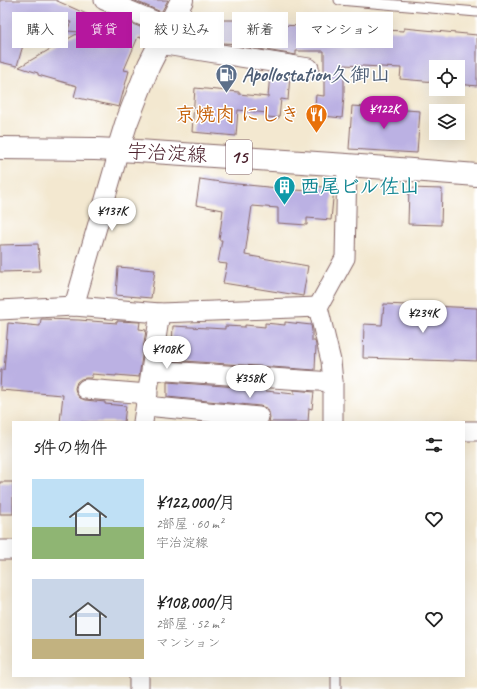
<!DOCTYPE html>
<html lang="ja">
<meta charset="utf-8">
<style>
body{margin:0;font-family:Caveat,"Klee One",sans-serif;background:#f6f6f6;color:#222;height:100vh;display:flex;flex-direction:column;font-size:15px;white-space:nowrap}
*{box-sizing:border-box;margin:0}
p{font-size:13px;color:#767676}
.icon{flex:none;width:22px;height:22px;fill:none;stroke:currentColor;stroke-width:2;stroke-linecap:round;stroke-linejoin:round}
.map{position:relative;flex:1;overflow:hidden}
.sheet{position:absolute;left:12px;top:421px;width:453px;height:256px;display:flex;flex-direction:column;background:#fff;border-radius:0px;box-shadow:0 4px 16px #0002}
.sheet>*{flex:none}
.banner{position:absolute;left:12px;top:12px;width:453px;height:36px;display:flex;gap:8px}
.tools{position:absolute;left:429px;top:60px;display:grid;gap:8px}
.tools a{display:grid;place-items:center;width:36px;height:36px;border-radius:0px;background:#fff;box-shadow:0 4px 16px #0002;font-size:20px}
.price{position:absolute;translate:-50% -34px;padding:0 9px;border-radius:14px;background:#fff;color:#222;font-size:13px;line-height:26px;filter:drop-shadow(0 1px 2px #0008)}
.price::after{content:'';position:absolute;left:50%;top:24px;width:12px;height:9px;margin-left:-6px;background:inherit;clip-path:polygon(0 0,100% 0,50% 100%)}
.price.on{background:#b5179e;color:#fff}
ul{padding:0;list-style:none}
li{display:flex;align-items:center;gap:12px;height:100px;padding:0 20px}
li span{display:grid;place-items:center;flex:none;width:112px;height:80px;border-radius:0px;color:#555}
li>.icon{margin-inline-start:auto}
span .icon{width:48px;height:48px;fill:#fffc;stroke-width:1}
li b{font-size:17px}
h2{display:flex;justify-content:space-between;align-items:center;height:48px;padding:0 20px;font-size:17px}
.pill{padding:0 14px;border-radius:0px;background:#fff;box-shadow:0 4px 16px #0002;font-size:14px;line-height:36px}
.pill.on{background:#b5179e;color:#fff}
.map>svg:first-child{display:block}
.building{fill:#bbb1e3}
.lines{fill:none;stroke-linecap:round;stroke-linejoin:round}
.service-casing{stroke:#856565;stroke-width:11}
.minor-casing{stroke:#856565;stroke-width:21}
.tertiary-casing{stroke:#856565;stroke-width:24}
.primary-casing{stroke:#856565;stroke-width:24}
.service{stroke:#fff;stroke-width:9}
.minor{stroke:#fff;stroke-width:19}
.tertiary{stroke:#fff;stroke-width:22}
.primary{stroke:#fff;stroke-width:22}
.labels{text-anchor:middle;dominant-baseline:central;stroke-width:3;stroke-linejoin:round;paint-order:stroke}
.shield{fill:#fff;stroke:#80626b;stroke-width:1}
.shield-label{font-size:19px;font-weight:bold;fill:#4a1f2b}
.service-label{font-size:20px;font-weight:bold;fill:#4e5e75;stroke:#fff;text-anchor:start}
.food-label{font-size:20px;font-weight:bold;fill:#c56008;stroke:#fff;text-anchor:end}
.street-label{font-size:20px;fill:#4a1f2b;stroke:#fff}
.culture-label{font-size:20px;font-weight:bold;fill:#0d838f;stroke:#fff;text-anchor:start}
</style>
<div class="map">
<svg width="477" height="689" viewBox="0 0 477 689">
<rect width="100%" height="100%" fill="#fff"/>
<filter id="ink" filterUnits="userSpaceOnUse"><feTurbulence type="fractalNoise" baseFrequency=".025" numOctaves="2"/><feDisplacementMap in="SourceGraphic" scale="8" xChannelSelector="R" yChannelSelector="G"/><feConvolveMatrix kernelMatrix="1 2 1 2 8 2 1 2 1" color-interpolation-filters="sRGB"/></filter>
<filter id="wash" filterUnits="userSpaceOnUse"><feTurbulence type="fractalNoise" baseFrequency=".012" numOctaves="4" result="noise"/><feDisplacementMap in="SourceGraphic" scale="16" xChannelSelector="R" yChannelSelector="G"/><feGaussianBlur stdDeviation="0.9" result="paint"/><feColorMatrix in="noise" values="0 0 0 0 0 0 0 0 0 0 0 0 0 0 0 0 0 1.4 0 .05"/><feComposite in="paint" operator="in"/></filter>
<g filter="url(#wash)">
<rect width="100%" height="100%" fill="#f3e8d0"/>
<g id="blocks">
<g class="building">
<path d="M0,0h55l36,16 1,-2 16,7 1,-3 13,6 1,-4 22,9 -4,9 -3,-1 -14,33 5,1 -10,36 -45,-10 3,-11 -39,-11v-2l-19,-6 61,-35 -13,-1 4,-9 -33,-3 -1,10 -9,-1 -11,38 -17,-4z"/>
<path d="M133,0h35l-6,11 -1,1z"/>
<path d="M188,16l34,1v3h18v1l33,2v2l72,2v1l59,3v-3l73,7v51l-19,-2v-17h-22v15l-36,-3 1,-11 -57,-3v31l-2,22 -28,-3 2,-20 8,1v-45h-28v4l-37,-6v-2l-17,-1v-2l-20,-1 -36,-6v-18z"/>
<path d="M270,73l20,3 -2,24 -7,-1 -2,19 -13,-1 1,-4 -29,-3 -2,26 -44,-4 3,-44 44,4v2l29,3z"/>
<path d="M352,106l68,5 -3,42 -68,-4z"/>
<path d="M200,179l27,4 51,5v1l34,2v-5l22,2 -3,32 -24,-2v7l-29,-2v-15l-26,-2 -7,49 63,11 -5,30 -80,-13 4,-19 -9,-1 4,-23h-3l4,-30 -27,-5z"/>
<path d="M409,188l33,1 -1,36 -33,-1z"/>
<path d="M38,244l2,27 -40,1v-27z"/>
<path d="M118,267l37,3 -4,28 -35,-3z"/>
<path d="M384,304l93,4v53l-24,-1v1l-90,-3 1,-34 18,1z"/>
<path d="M41,319l38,1 38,3v-2l23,1 -1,7 7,1 -7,47 -23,-2v1l-24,-2v4h-6l-5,1 -4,3 -2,6 1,5 4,5 5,2 20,2v2l21,2 -2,16h-64l3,-27 -63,-5 1,-20h3l4,-47 32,3z"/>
<path d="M285,322l26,3 1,6v10h3l1,4 -1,25 -146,-10 1,-16h2l1,-18 52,3v-3l20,1v-2l20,2v-4l20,2z"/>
<path d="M167,382l99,7v2l28,3v-4l20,2 -2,17 -3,-1 -1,14h-39l1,-4 -1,-6 -3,-4 -6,-2 -93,-9z"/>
<rect x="0" y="482" width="13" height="32"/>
</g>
</g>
</g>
<g filter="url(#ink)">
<use href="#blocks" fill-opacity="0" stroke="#856565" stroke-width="1"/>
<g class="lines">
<defs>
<g id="service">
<path d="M339,0l138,12"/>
<path d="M336,676v13"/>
</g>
<g id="minor">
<path d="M104,0l65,27"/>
<path d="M159,44l150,24"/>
<path d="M74,306l41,-141 3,-15"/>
<path d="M0,310l74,-4 86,7 158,-6"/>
<path d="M152,370l181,12"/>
<path d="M86,389l62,5"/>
<path d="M146,406l113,11"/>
<path d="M143,422l17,-109"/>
<path d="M333,422v-40l-2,-21 -13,-54 27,-49 2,-93"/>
<path d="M464,431h13"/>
<path d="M0,550h13"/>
<path d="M139,676v13"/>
</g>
<path id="tertiary" d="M118,150l8,-26 23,-59 33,-65"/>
<path id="primary" d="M0,148l95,1 43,2 209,14 130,10"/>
</defs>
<use href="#service" class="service-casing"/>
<use href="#minor" class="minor-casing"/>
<use href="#tertiary" class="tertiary-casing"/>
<use href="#primary" class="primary-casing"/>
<use href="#service" class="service"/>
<use href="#minor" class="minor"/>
<use href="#tertiary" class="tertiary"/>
<use href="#primary" class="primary"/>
</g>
</g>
<defs>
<symbol id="fuel-pin" viewBox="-11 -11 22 30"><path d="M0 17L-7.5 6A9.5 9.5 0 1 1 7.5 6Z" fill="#5c6f8a" stroke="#fff"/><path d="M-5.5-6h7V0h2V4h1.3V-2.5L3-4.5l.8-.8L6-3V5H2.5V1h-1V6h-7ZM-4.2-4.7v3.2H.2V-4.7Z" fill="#fff"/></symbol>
<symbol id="restaurant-pin" viewBox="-11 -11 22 30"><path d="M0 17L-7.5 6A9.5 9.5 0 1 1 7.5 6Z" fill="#e8710a" stroke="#fff"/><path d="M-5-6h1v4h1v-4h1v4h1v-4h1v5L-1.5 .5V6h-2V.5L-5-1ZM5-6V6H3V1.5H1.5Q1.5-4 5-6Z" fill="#fff"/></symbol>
<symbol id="building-pin" viewBox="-11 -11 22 30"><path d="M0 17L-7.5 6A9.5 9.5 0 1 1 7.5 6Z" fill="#0f9aa8" stroke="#fff"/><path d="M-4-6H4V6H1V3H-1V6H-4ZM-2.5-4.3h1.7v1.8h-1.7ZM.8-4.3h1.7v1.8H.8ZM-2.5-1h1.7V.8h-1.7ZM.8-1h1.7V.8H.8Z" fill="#fff"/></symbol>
</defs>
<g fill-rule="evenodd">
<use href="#fuel-pin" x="214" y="62" width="25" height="34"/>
<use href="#restaurant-pin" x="304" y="102" width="25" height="34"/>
<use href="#building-pin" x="272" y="174" width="25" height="34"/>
</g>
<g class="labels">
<rect class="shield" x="226" y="140" width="26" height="34" rx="3"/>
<g class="shield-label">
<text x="239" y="157">15</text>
</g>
<g class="service-label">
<text x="242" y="74">Apollostation久御山</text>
</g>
<g class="food-label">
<text x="300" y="114">京焼肉 にしき</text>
</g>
<g class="street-label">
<text transform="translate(167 153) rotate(3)">宇治淀線</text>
</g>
<g class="culture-label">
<text x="300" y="186">西尾ビル佐山</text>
</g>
</g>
</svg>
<div class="tools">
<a><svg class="icon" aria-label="locate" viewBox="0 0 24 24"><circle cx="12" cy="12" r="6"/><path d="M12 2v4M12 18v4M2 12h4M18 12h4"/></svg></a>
<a><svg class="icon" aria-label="layers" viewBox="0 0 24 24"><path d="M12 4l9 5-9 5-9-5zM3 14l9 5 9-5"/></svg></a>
</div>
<b class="price on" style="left:384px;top:130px">¥122K</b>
<b class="price" style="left:112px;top:232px">¥137K</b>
<b class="price" style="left:423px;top:334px">¥234K</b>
<b class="price" style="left:167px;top:370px">¥108K</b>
<b class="price" style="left:250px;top:399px">¥358K</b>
<div class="banner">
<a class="pill">購入</a>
<a class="pill on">賃貸</a>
<a class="pill">絞り込み</a>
<a class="pill">新着</a>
<a class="pill">マンション</a>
</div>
<section class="sheet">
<h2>5件の物件<svg class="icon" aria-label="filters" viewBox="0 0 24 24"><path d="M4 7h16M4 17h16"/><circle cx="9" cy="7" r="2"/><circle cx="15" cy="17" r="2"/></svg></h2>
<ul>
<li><span style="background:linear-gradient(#bfe0f5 60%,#8fb573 0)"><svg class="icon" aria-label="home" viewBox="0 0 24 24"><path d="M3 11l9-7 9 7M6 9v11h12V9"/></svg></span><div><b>¥122,000/月</b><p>2部屋 · 60 m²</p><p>宇治淀線</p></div><svg class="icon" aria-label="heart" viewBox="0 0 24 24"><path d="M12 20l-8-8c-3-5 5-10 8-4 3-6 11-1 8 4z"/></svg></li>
<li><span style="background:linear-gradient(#c9d6e8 75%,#c2b280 0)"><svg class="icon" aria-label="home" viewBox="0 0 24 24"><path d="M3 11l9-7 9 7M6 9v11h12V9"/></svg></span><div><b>¥108,000/月</b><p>2部屋 · 52 m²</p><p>マンション</p></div><svg class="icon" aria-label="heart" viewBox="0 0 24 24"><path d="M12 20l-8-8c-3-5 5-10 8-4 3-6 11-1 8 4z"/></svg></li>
</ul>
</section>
</div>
